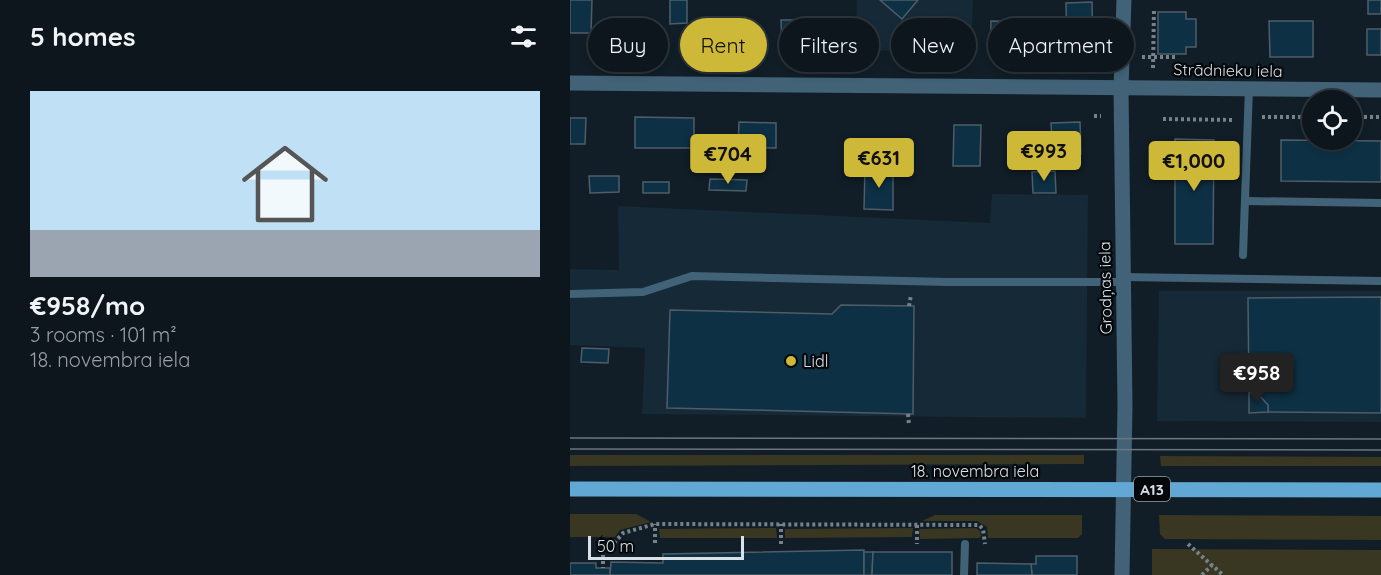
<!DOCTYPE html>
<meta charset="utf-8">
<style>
body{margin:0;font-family:Quicksand,sans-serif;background:#161f26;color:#f1f3f6;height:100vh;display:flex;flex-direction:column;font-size:22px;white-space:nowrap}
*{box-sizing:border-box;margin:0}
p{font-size:20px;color:#9a9fa4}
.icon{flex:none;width:33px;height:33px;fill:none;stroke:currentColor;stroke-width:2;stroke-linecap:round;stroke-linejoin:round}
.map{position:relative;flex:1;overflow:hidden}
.details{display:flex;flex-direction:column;background:#0d161d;width:570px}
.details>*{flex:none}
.hud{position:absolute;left:18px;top:18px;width:570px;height:54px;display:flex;gap:12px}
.buttons{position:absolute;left:732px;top:90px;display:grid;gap:12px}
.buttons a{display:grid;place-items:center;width:60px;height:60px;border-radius:50%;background:#0d161d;box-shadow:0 3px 9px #0003,0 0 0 2px #2d353b;font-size:30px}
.scale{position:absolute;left:18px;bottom:15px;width:156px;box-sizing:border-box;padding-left:6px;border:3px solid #d8e1e7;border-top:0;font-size:16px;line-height:21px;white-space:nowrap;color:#d8e1e7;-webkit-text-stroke:4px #04080b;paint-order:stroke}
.price{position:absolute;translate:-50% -51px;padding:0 14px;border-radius:6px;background:#ceb837;color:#111;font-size:20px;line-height:39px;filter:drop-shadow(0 2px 3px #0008)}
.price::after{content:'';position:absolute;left:50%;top:36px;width:18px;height:14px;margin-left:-9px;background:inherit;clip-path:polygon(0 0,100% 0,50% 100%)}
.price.on{background:#222;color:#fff}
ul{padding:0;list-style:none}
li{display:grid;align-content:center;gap:12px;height:318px;padding:0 30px}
li span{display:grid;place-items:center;height:186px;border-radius:0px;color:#555}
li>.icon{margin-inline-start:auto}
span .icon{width:108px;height:108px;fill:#fffc;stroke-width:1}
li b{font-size:26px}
h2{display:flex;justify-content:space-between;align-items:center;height:72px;padding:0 30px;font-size:26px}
.pill{padding:0 21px;border-radius:27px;background:#0d161d;box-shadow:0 3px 9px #0003,0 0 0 2px #2d353b;font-size:21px;line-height:54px}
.pill.on{background:#ceb837;color:#111}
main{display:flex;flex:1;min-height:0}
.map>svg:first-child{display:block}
.built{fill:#152936}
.green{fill:#393621}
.building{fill:#0e3044;stroke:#4e5d68;stroke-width:1.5}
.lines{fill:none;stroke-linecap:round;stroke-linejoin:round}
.path{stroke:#768189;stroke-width:4;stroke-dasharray:3 3;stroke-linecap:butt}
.lane{stroke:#426277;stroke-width:8}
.street{stroke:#426277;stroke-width:15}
.primary{stroke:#62a8d5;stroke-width:15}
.tram{stroke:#6b767e;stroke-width:1.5}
.poi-dot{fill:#ceb837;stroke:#04080b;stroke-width:2}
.labels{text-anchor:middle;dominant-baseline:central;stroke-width:4.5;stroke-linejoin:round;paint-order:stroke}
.shield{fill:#04080b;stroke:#98a0a5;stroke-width:1.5}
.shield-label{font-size:15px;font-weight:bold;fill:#d8e1e7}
.street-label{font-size:16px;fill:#d8e1e7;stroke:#04080b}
.poi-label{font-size:16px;fill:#d8e1e7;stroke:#04080b;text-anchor:start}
</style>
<main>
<section class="details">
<h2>5 homes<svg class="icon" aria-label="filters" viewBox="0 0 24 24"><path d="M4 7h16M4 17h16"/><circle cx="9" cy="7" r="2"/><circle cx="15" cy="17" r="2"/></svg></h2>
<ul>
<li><span style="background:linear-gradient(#bfe0f5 75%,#9aa5b1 0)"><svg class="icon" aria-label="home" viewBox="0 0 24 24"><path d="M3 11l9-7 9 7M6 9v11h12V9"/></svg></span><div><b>€958/mo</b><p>3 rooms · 101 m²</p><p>18. novembra iela</p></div></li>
</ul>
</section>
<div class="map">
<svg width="811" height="575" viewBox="0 0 811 575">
<rect width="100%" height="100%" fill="#111e27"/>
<g class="built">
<path d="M287,0h116l-2,52 -116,-2z"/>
<path d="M422,194l96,1 -2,223 -444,-4 3,-66 -75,-3v-76l49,1 -1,-64 372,17z"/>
<path d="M589,291h222v131l-224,-1z"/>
</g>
<g class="green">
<path d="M0,455h514v9l-514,2z"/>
<path d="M590,456l221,1v9h-220z"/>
<path d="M0,514h66l15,8 -31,8 -5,7h-45z"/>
<path d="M365,515h147v19l-4,4h-90l-1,-11 -10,-6h-55z"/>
<path d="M589,515l222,1v24l-216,-1 -5,-5z"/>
<path d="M206,528l1,10h-117l-1,-9z"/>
<path d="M343,528l-1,9 -127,1v-9z"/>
<path d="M406,528l4,3 1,5 -2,2 -59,1 -1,-10z"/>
<path d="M582,549l229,1v25h-229z"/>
</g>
<g class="building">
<path d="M0,0h22l-1,33h-21z"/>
<path d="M100,0h17v23l-17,1z"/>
<path d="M310,0h38l-16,19z"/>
<rect x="798" y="0" width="13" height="14"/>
<path d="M522,2l1,52 -26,1 -1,-52z"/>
<path d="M588,12h28v7h10v28h-10v7h-28z"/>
<path d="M130,18h27v32l-27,-1z"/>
<path d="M211,20h31v27h-30z"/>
<path d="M421,21l62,1v29l-63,-1z"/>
<path d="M699,21h44v36h-43z"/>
<rect x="797" y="29" width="14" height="26"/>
<path d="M65,117l59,1v30h-59z"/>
<path d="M0,118h16l-1,26h-15z"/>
<path d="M169,122l37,1v25l-38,-1z"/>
<path d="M510,122l1,32 -28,1 -2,-32z"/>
<path d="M384,125h27l-1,41h-27z"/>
<path d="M605,139l39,1 -1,104h-38z"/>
<path d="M711,140l100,1v41l-100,-1z"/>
<path d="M295,168l28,1v41l-29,-1z"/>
<path d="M485,171l1,22h-23l-1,-21z"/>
<path d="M19,176h30v16l-29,1z"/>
<path d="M140,179l37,1 -1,11 -37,-1z"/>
<rect x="73" y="182" width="26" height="11"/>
<path d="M811,297v116l-113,-1v-7l-11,-12h-8l-1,-95z"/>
<path d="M271,305l73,1 -1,108 -246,-6 3,-98 162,4z"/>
<path d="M12,348l27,1 -1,14 -27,-1z"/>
<path d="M679,393h8l11,12v7l-19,1z"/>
<path d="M294,550v25h-254l1,-13 52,1v-9z"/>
<path d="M294,552h9l-1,23h-8z"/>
<path d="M303,552h79v23h-80z"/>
<path d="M466,556h41v19h-45l-1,-11h5z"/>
<path d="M0,563h26v5h14v7h-40z"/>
<path d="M407,563l54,1 1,11h-55z"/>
</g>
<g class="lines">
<g class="path">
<path d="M572,57h35"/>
<path d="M583,68l1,-59"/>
<path d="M520,70l1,-8"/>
<path d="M524,116h7"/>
<path d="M692,117h50"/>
<path d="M782,117h29"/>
<path d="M593,119l72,1"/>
<path d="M339,306l2,-11"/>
<path d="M338,414l1,11"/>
<path d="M347,525v19"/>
<path d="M33,543v25"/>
<path d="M44,543l9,-10 32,-9 324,1 4,4 2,15"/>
<path d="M85,543v-19"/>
<path d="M211,544v-20"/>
<path d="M618,544l35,31"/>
<path d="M632,575l10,-10"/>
</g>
<g class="lane">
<path d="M676,201l135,2"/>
<path d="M673,255l6,-167"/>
<path d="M552,277l259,4"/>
<path d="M0,294l73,-2 49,-16 256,6h174"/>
<path d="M394,575l1,-31"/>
</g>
<g class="street">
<path d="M0,83l811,7"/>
<path d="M552,575l3,-169 -4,-318 3,-88"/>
</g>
<path class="primary" d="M0,489l811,1"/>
<g class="tram">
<path d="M0,438l811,1"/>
<path d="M0,449l811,1"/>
</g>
</g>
<circle class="poi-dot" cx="221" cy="361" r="6"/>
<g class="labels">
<rect class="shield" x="564" y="477" width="36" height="24" rx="4.5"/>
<g class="shield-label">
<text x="582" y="489">A13</text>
</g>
<g class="street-label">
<text transform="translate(658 70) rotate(1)">Strādnieku iela</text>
<text transform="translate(535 288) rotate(-91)">Grodņas iela</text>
<text x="405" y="471">18. novembra iela</text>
</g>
<g class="poi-label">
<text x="233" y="361">Lidl</text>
</g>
</g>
</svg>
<div class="buttons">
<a><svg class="icon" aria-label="locate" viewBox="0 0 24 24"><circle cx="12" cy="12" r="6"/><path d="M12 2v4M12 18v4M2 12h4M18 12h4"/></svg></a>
</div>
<div class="scale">50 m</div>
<b class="price" style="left:474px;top:182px">€993</b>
<b class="price" style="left:158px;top:185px">€704</b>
<b class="price" style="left:309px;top:189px">€631</b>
<b class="price" style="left:624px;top:192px">€1,000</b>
<b class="price on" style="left:687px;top:404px">€958</b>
<div class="hud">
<a class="pill">Buy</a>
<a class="pill on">Rent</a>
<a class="pill">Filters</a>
<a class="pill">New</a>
<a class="pill">Apartment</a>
</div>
</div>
</main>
